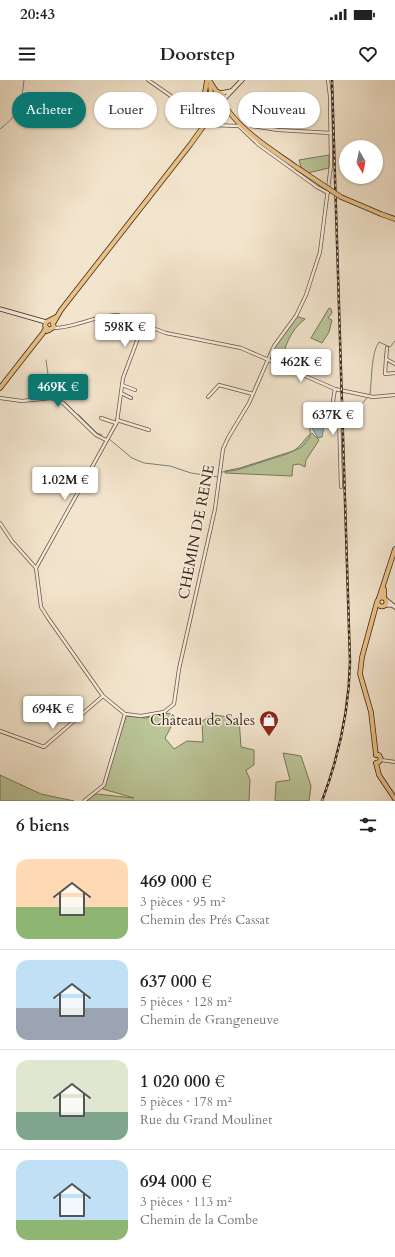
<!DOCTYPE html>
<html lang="fr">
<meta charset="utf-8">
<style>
body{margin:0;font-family:Cardo,serif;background:#f2f2f2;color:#222;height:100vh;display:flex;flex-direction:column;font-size:15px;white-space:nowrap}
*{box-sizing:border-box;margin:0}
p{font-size:13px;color:#767676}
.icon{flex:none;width:22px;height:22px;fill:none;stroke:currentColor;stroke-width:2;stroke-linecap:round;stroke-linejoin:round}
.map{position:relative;height:721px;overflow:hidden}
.drawer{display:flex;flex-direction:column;background:#fff;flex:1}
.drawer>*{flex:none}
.guide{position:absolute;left:12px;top:12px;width:371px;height:36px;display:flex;gap:8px}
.needle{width:26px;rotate:171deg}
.fabs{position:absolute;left:339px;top:60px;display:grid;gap:8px}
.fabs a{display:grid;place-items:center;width:44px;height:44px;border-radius:50%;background:#fff;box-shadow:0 1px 3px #0004;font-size:20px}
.price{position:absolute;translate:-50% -34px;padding:0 9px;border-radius:4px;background:#fff;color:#222;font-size:13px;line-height:26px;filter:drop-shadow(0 1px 2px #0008)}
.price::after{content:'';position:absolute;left:50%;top:24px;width:12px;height:9px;margin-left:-6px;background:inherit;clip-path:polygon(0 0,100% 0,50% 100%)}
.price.active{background:#0f766e;color:#fff}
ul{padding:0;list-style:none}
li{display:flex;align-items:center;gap:12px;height:100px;padding:0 16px}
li+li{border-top:1px solid #e0e0e0}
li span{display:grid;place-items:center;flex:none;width:112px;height:80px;border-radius:12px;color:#555}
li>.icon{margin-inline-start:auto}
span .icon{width:48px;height:48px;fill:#fffc;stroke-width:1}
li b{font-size:17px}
h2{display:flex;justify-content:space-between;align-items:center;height:48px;padding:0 16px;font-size:17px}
.pill{padding:0 14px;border-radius:18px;background:#fff;box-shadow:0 1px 3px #0004;font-size:14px;line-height:36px}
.pill.active{background:#0f766e;color:#fff}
.status{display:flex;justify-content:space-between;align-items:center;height:28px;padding:0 20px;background:#fff;direction:ltr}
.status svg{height:11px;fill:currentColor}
header{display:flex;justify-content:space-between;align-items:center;height:52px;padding:0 16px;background:#fff;font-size:18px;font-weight:700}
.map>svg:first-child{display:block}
.green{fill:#bac598;stroke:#7b765a}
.water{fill:#a0bdc2;stroke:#788180}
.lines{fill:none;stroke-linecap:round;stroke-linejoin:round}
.stream{stroke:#788180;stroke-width:1}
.street-casing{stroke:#6a5648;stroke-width:4}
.secondary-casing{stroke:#3c261c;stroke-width:5}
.primary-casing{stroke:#3c261c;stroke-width:5.5}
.street{stroke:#f7eede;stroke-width:2.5}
.secondary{stroke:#f7eede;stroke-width:3.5}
.primary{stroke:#eac286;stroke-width:4}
.rail-casing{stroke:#3c261c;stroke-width:2.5}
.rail{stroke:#f7eede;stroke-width:1;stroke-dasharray:3;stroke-linecap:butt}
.primary-bridge-casing{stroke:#3c261c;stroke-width:5.5;stroke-linecap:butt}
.primary-bridge{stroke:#eac286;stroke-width:4}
.labels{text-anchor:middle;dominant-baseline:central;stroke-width:3;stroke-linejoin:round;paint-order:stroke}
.street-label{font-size:15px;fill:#3c261c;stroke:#f7eede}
.poi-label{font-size:15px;fill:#3c261c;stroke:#f7eede;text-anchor:end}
</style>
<div class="status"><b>20:43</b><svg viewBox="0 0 49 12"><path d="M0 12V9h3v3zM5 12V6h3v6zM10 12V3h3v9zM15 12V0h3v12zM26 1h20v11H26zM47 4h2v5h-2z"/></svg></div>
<header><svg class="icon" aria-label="menu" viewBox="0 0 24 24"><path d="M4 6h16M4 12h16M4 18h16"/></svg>Doorstep<svg class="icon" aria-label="heart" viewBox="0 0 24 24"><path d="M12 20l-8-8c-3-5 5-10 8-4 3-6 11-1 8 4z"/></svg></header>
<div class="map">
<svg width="395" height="721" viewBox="0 0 395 721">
<rect width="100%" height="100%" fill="#f3e5cd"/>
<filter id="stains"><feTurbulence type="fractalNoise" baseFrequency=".005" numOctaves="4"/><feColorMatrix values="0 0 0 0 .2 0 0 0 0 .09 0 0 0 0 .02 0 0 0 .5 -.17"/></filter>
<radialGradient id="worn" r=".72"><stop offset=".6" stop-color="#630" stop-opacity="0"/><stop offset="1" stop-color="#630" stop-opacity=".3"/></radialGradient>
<g class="green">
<path d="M329,75v13l-21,5 -7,-6 -2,-7z"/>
<path d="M329,228l2,1 1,4 -4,5 4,2 -3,12 -7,11 -11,-5z"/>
<path d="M296,236l9,3c-15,11 -20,28 -25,45l-10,-5 4,-13z"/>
<path d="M312,353l7,7 -13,20 -1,7 -6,-3 -6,1 -1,11 -67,-3v-2l15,-3 53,-17c9,-5 12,-14 19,-18z"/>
<path d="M166,633l9,2 -7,8 3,4 -6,11 9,11 13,-8 16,1 -1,-21 11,-6 26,3 2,29 13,3v15l-8,5 4,10 -1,21h-163l10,-7 38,4 -31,-9 23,-73 20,2z"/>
<path d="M283,673l18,3 10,30 -2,15h-34l1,-19 14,-2z"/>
<path d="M0,695l41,19 33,7h-74z"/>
</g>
<path class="water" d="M326,336l-4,21 -4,1 -6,-10z"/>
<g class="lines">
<g class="stream">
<path d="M0,49c21,-16 21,-25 24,-49"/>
<path d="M46,280l5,36 14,6 11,11"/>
<path d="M370,314c2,-15 1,-41 9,-52l11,5 5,-6"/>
<path d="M78,334l19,19 5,2"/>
<path d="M341,337l8,2 18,-21"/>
<path d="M109,359l23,19 12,5 26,3 21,7 27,4"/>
<path d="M222,392l15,-2 50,-16 15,-7 8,-10v-9c10,-9 13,-16 28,-12"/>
</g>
<defs>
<g id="street">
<path d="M148,0l23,16 21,23"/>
<path d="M211,45l28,1 20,19 58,42 11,6"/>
<path d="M252,46l26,4 53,3"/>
<path d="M54,248c21,0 42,-13 64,-13l48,18 75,15 94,41 38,8 22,-2"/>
<path d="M387,268l-1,11 9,5"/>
<path d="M386,279l-1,15 10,-1"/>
<path d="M122,305l13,5"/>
<path d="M335,309l-2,12 6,14 2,72"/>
<path d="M121,313l10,5"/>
<path d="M208,317l11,-12 34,9"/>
<path d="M0,318l22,3 29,-3 12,5 33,32 10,5"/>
<path d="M101,338l15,5"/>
<path d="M117,340l32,10"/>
<path d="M0,443l12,18 24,27 5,39 7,11 55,78 22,18 16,2 23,-4 10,-8 5,-35 36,-160 8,-60 5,-11 21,-35 25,-57 22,-30 10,-21 14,-43 11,-87 -1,-69 -2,-16"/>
<path d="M36,488l81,-146 6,-44 20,-53"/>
<path d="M0,651l44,16 59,-51"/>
<path d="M381,680l14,2"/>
<path d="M84,721l20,-16 21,-71"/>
</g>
<g id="secondary">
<path d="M221,13l10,-2"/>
<path d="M224,19l18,-19"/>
<path d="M0,229l46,13"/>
<path d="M386,520l9,7"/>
<path d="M385,525h6"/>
</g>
<g id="primary">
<path d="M209,0l7,11 7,4c2,5 1,9 4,14 17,24 45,41 69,58"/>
<path d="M210,5l1,8 -2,5 2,6v11"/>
<path d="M204,44l3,-11 -3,-14 3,-19"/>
<path d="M381,134l14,5"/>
<path d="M54,242l7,-12 129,-165 28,-39"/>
<path d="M49,250l-4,-4 1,-4 10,-5"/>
<path d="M47,251l7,-4 -2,-6"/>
<path d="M0,308l43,-55 3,-5"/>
<path d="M384,509v8"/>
<circle cx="382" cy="522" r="4.5"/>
<path d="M379,518l16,-49"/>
<path d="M376,675l-5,-43 -11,-38 2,-17 15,-55"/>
<path d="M376,675h3l2,4 -2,3 -3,1"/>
<path d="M376,683l3,12 16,24"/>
</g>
</defs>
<use href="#street" class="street-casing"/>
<use href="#secondary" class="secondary-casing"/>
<use href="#primary" class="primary-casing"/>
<use href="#street" class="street"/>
<use href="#secondary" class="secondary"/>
<use href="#primary" class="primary"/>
<defs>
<path id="rail" d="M322,721c17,-45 27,-91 28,-139l-18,-582"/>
</defs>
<use href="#rail" class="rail-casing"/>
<use href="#rail" class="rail"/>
<defs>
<path id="primary-bridge" d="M296,87l45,30 40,17"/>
</defs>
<use href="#primary-bridge" class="primary-bridge-casing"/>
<use href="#primary-bridge" class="primary-bridge"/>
</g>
<defs>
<symbol id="shop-pin" viewBox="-11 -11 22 30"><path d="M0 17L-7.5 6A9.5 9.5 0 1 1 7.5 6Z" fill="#8f2418" stroke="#f7eede"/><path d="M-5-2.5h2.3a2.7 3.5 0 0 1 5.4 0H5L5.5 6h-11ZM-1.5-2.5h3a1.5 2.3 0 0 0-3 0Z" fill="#fff"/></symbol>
</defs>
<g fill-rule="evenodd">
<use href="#shop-pin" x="258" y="629" width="22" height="30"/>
</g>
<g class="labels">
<g class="street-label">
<text transform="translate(196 452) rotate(-79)">CHEMIN DE RENE</text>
</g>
<g class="poi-label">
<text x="255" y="640">Château de Sales</text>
</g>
</g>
<rect width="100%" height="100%" filter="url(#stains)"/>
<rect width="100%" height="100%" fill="url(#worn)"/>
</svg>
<div class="fabs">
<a><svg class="needle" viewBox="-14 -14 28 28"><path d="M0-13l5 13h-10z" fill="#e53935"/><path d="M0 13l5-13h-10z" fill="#767676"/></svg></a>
</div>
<b class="price" style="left:125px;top:268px">598K €</b>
<b class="price" style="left:301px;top:303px">462K €</b>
<b class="price active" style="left:58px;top:328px">469K €</b>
<b class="price" style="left:333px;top:356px">637K €</b>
<b class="price" style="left:65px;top:421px">1.02M €</b>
<b class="price" style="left:53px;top:650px">694K €</b>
<div class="guide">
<a class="pill active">Acheter</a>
<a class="pill">Louer</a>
<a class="pill">Filtres</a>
<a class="pill">Nouveau</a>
</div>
</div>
<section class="drawer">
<h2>6 biens<svg class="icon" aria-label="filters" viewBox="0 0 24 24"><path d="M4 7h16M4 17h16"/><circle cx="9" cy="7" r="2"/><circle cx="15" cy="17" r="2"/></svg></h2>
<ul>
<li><span style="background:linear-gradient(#ffd9b3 60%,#8fb573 0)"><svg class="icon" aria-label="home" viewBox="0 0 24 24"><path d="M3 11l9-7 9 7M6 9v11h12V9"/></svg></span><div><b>469 000 €</b><p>3 pièces · 95 m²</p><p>Chemin des Prés Cassat</p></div></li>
<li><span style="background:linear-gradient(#bfe0f5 60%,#9aa5b1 0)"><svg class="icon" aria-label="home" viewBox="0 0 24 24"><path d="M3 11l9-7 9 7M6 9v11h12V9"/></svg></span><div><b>637 000 €</b><p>5 pièces · 128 m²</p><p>Chemin de Grangeneuve</p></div></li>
<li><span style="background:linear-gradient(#dfe7d0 65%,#7fa58c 0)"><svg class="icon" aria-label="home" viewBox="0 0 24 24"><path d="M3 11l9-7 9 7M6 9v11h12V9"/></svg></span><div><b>1 020 000 €</b><p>5 pièces · 178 m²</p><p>Rue du Grand Moulinet</p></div></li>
<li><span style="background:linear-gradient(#bfe0f5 75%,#8fb573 0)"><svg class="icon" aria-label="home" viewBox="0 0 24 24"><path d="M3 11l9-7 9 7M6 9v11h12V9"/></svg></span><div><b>694 000 €</b><p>3 pièces · 113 m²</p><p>Chemin de la Combe</p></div></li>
</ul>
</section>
